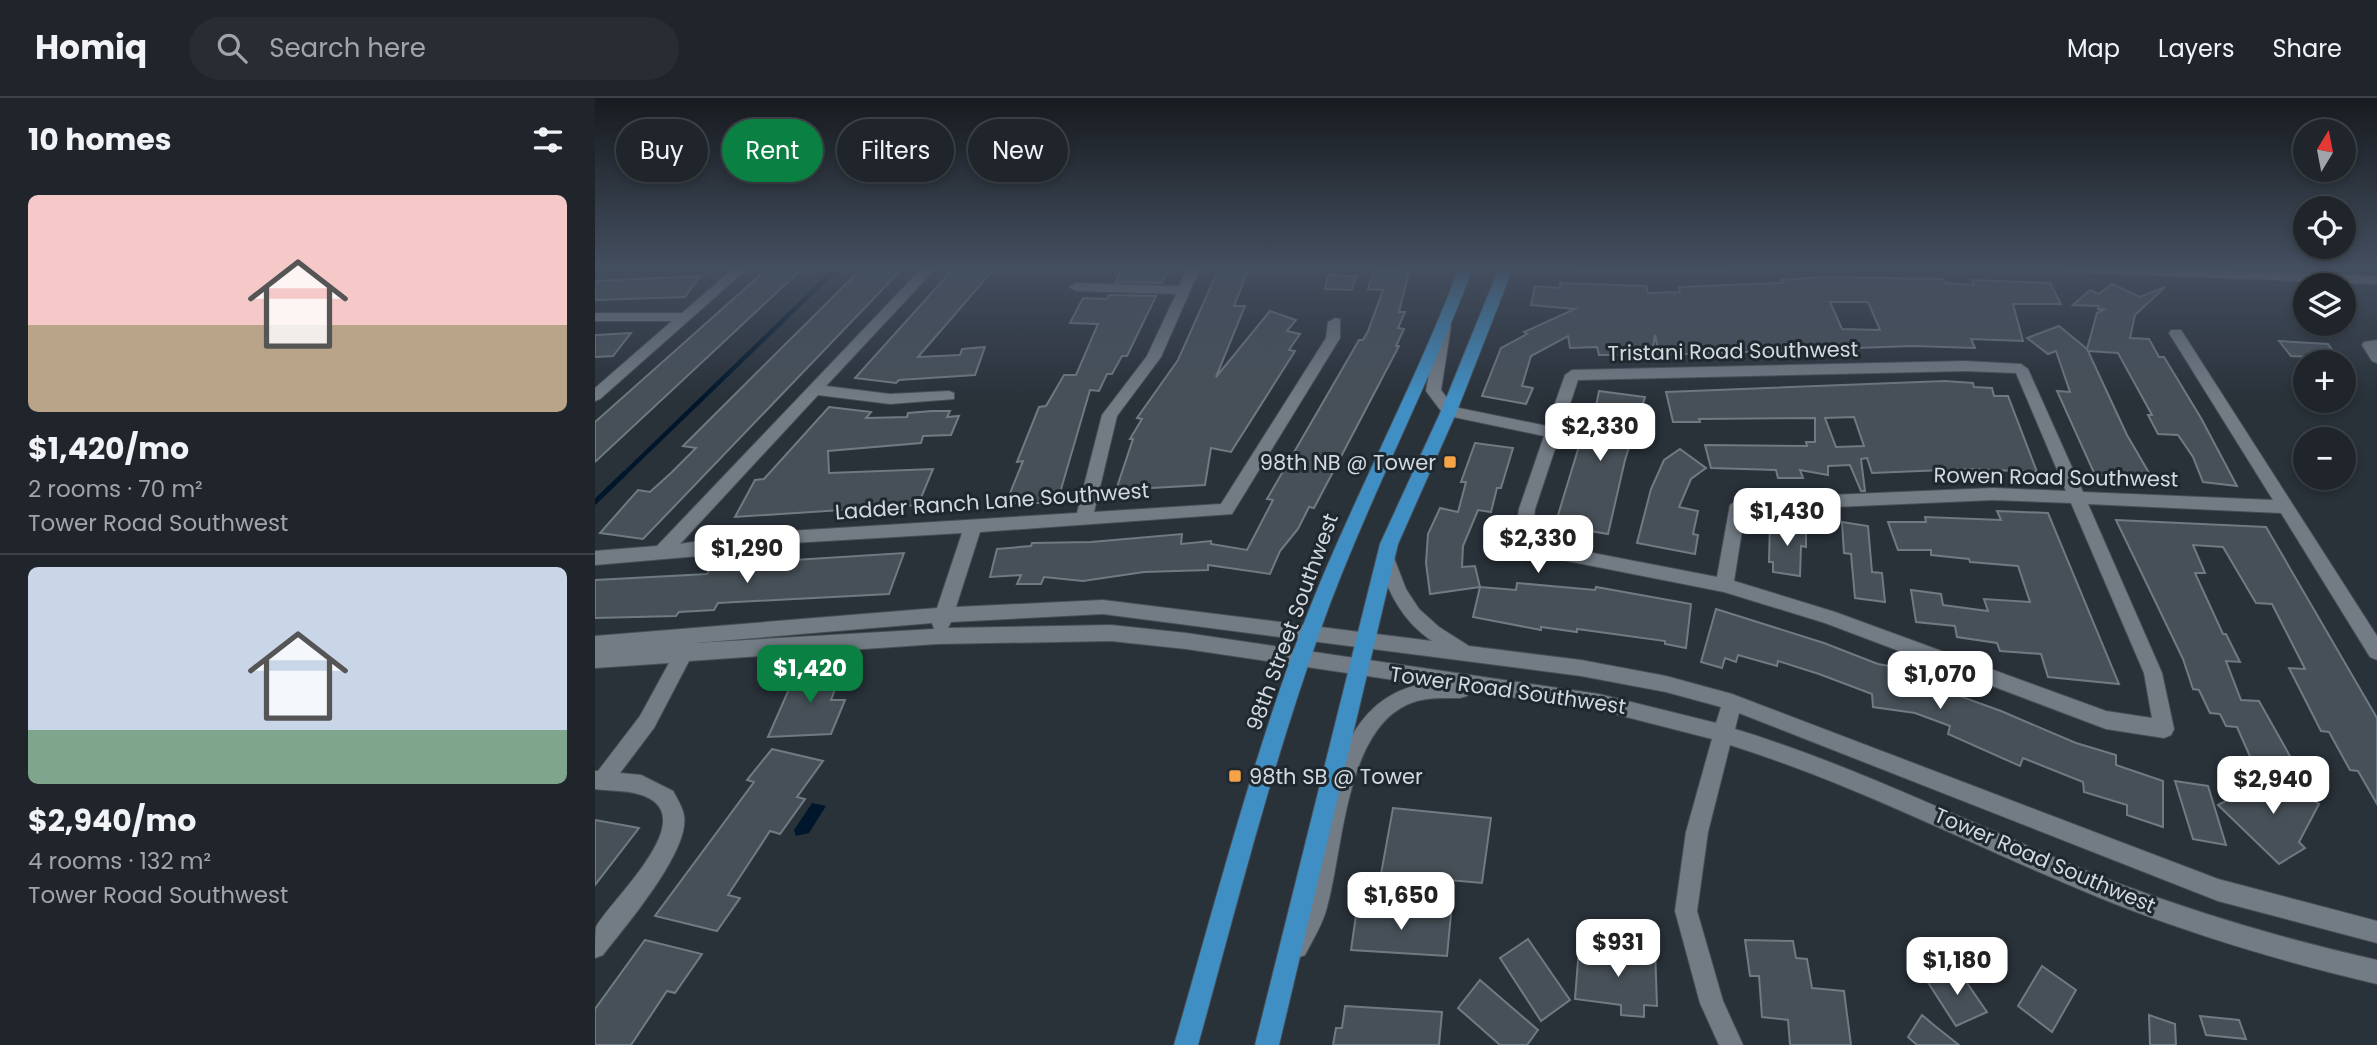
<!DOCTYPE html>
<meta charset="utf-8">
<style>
body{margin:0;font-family:Poppins,sans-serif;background:#272d33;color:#f1f3f6;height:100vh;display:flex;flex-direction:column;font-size:26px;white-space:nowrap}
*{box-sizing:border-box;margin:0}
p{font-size:23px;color:#a1a5a9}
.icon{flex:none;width:38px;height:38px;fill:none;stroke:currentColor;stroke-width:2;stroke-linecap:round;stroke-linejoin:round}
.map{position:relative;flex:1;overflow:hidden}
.details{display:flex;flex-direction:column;background:#1f252b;width:595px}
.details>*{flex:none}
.banner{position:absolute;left:21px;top:21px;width:665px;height:63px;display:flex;gap:14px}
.needle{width:46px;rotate:10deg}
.controls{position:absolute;left:1698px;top:21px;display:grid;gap:14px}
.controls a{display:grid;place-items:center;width:63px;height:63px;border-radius:50%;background:#1f252b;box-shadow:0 4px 10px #0003,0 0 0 2px #3c4247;font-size:35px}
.price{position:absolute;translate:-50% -60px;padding:0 16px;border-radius:14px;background:#fff;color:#222;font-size:23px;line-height:46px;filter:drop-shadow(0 2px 4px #0008)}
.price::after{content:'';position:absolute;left:50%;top:42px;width:21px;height:16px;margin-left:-10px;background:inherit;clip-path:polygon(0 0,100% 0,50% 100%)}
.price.on{background:#0b8043;color:#fff}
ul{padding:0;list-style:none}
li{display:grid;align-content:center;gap:14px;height:371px;padding:0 28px}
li+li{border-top:2px solid #3c4247}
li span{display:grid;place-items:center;height:217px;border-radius:10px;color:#555}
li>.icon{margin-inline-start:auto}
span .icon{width:126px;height:126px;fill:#fffc;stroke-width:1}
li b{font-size:30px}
h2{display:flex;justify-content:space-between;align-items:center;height:84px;padding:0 28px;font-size:30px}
.pill{padding:0 24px;border-radius:32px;background:#1f252b;box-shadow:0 4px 10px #0003,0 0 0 2px #3c4247;font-size:24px;line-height:63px}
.pill.on{background:#0b8043;color:#fff}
header{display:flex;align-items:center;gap:42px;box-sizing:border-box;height:98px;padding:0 35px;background:#1f252b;border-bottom:2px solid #3c4247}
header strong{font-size:33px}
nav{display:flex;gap:38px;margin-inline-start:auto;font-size:24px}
.search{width:490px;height:63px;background:#272d33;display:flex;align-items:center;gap:18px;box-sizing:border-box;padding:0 24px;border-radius:38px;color:#a1a5a9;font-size:26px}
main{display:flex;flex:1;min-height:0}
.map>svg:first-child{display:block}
.water{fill:#00162b}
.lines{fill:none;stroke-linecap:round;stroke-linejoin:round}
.stream-far1{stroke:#00162b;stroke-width:4.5}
.stream{stroke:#00162b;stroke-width:5}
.building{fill:#475058;stroke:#707a82;stroke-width:2;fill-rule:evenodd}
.minor-casing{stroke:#484f55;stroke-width:2}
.major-casing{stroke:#484f55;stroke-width:2}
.minor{fill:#737c85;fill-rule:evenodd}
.major{fill:#408fc4;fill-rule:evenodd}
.poi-dot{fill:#f6a247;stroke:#1f282f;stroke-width:2.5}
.labels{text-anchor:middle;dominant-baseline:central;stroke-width:6;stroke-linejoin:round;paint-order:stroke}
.street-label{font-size:21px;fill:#d3d9de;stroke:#1f282f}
.poi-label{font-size:21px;fill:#d3d9de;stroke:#1f282f;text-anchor:end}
</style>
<header>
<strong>Homiq</strong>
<div class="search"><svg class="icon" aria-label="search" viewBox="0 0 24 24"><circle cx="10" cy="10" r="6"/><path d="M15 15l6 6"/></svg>Search here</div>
<nav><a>Map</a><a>Layers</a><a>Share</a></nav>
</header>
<main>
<section class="details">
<h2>10 homes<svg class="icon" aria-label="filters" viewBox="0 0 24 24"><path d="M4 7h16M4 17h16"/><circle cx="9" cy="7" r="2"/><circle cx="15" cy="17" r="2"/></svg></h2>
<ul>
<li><span style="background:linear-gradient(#f6c9c9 60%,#b9a48a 0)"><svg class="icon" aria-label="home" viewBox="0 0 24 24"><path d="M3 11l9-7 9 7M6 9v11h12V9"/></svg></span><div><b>$1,420/mo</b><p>2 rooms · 70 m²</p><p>Tower Road Southwest</p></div></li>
<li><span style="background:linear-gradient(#c9d6e8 75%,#7fa58c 0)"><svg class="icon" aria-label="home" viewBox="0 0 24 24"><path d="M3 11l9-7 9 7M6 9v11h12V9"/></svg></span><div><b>$2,940/mo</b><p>4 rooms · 132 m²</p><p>Tower Road Southwest</p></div></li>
</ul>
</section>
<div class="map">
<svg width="1782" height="947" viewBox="0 0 1782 947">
<rect width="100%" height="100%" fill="#293139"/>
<path class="water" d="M217,705l14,3 -17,27 -13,3 -2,-6z"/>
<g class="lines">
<path class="stream-far1" d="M27,378l215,-208"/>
<path class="stream" d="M0,404l29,-28"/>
</g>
<g class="building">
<path d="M173,170h35l-208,194v-40z"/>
<path d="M267,170h41l-260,271 -43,-6 38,-43 12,2 22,-20 24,-24 -13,-2z"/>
<path d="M359,170h41l-77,89 42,-2 2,-6 23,-2 -10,28 -76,5 -3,3 -41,-5z"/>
<path d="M527,170h47l-7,15 -46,-1z"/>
<path d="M624,170h30l-15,38h11l-29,71 54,-66 26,9 -9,11 13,3 -11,16 6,1 -64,101 -20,-4 -6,37 -89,5 17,-51h-3l12,-20 -5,-1 41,-58z"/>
<path d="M778,172l36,2 -10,40h6l-7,16 6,1 -8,17h3l-85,162 -5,-1 -11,22 -18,22 -10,23 -62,-9v5l-64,2 -61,9 -39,-4 -3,7h-24l4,-9 -31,2 7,-28 34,-3 1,-3 59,-1 91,-8 -1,10 30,-3v3l36,6 26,-50 -6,-1 92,-159h4l5,-9 15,-41 -15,-1z"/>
<path d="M733,177l28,1 -4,14 -27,-1z"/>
<path d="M105,178l-15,21 -90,3v-19z"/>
<path d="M1228,179l120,2 2,4 29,2 -2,-5 78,3 11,21h-48l10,37 -52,-2 4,9 -62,-2 -254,9 -4,-20 -3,20h-53l-2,-8 -27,1 -2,-12 -37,20 -9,30 11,2 -7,16 -44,-8 19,-48 26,-14 -3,-2 51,-23 -44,-4 4,-19 25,2v-5l86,3 2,7 32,-1 -1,-5 103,-4 -1,-3zM1235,204h38l12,28 -38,-1z"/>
<path d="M1517,186l28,13 25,-10 -30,28 -5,23 19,1 10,18h5l37,61 36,68 -34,-4 -10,-25 -15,-22 -20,-1 -10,-19h4l-34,-62 -30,-2 39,84 25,43 -57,-3 -38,-84 13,1 -14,-41 -8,3 -21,-16 32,-12 28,23 10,-36 8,-4h-7l1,-3 -26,-1 17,-15 9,4z"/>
<path d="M514,197l47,1 -29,60h-5l-10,18h-5l-8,17 -9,-1 -33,113h-51l17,-42 -6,1 22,-55 7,-1 18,-31h12l22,-51 -28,-1 13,-25 24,1z"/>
<path d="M36,235l-18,23 -18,1v-22z"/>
<path d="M1684,243l49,3 10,14 -47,-2z"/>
<path d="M1350,283l28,2 1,4 18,1 2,8h14l29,76 -68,-3 -97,4 -5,-15 -6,1 4,32h-4l-11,-26 -22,1v9l-28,-5 3,8h-25l-2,-8 -65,-2 -6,-23 102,1 -1,-4h9v-24l-116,1 1,3h-27l-7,-30zM1259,319l10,29 -28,1 -11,-29z"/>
<path d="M1004,293l46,6 -20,63 -17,74 -53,-9 35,-115 5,1z"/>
<path d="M234,309l42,5 -5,6 41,-1 1,-4 24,-2h18l-3,6 12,-1 -8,19 -28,1 -2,7 -93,8 1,22 104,-4 -15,36 -183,12 20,-37 9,-1z"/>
<path d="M880,345l38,5 -12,40h-4l-6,24 -13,-2 -15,36 -1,21 13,-1 5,21 36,3 1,-7 78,7 1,-3 95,17 -5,44 -21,-4v-3l-88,-12v3l-36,-5v3l-68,-13 7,-30 -50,7 -4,-31 2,-29 12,-26 18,4 8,-30h-5z"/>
<path d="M1085,351l26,19 -15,11 -12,28 19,4 -5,23 5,1 -3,19 -58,-11 14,-54 13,-29z"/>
<path d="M1402,413l51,2 71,171 -71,-7 -7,-23 -41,-3 -3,-8 -40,-6 -2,-11 -39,-4 -5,-32 30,4 2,11 45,6 -4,-12 46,3 -12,-36 -48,-4 -1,-3 -38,-4v-5h-33l-10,-28h38l-1,-5 76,3z"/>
<path d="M1521,422l150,7 111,191v86l-19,-33 -8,-1 -21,-38 -8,-1 -32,-63 16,1 -33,-65 -16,-1 -33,-56 -30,-2 12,28h-10l28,61h3l14,28 -14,-1 15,39 18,1 36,64 -43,-4 -15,-34 -11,-1 -6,-12 -10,-1 -11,-23 -6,-1 -10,-30z"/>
<path d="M1175,424l36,5v20l-5,-1 -1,30 -27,-4v-10h-4z"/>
<path d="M1247,424l26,4 4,46 10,1 3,29 -30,-4 -4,-44 -7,-1z"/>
<path d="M309,455l-15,41 -171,9 -4,7 -35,2 -3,4 -81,2v-38l112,-6 4,-6 33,-2 1,-3z"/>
<path d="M1121,511l108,34 54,21 17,3 1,6 105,38 75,32 40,12v10l47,16v46l-36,-12v-10l-43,-13 -1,-10 -60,-24 -3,8 -72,-32 2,-8 -35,-13 -42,-6 -1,-13 -53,-20 -41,-13 -1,5 -39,-11 -2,7 -11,-4 -3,10 -21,-6z"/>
<path d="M248,570l-12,32h14l-14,34 -63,3 29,-66z"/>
<path d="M177,651l51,12 -26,36 8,2 -25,35 -10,-3 -42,64 12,3 -23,33 -62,-15 99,-134 -7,-2z"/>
<path d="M1670,673l54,33 -20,38 6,6 -26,16 -61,-59 26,-14 7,6z"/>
<path d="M1580,683l33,5 18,59 -33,-6z"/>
<path d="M798,710l98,10 -9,65 -101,-9z"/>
<path d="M0,722l44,8 -44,57z"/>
<path d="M762,810l94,6 -4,42 -96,-6z"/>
<path d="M933,841l42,61 -29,21 -41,-63z"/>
<path d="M50,842l57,14 -27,39 -8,-2 -36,54h-36v-36z"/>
<path d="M1150,842l48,1 3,17 11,1 5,29 32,3 7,54h-61l-2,-25 -26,-3 -3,-41h-9z"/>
<path d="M1038,848l22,2 2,58 -13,-1v12l-23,-2v-10l-46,-6 4,-51 54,7z"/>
<path d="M1447,868l34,24 -24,42 -34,-26z"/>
<path d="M1361,869l31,45 -31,14 -29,-45z"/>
<path d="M885,882l58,50 -11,15h-27l-42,-37z"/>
<path d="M750,908l97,6 -3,33h-106l3,-17h6z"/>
<path d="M1327,917l13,11 24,19h-42l-9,-8z"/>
<path d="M1554,917l26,9 1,21h-26z"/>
<path d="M1605,918l39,4 7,19 -40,-4z"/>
</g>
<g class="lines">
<defs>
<g id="minor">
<path d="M139,170h14l-148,131 -5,2v-13l77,-67h-77v-8h87z"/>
<path d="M327,170h14l-110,118 64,8 59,-3 5,2v6l-64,5 -72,-9 -138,149 63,-10 334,-21 25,-98 45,-59 29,-62 -100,-3 -7,-4 7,-4 103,3 9,-18h12l-39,89 -44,59 -23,96 127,-8 105,-166 2,-16 7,-4 5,1v19l-108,176 -252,18 -24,75 147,-7 329,41c-30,-20 -44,-49 -55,-83l9,-7 6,2 14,36 13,20 20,18 30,19 112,14 85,16 66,18 486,185 159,42v22l-159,-42 -479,-188 -4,16c135,41 261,108 393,158 82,30 164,54 249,73v24c-85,-20 -167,-44 -249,-75 -134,-52 -261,-121 -398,-164l-22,87 -11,79 26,90 20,44h-24l-19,-42 -25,-92 11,-79 26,-93 -113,-29 -130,-19 -2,5 -7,2c-14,0 -29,-1 -43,3 -72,20 -73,147 -90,206 -4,17 -14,32 -22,48l-8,3 -8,-3 -3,-8c5,-13 14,-25 19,-38 26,-76 16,-203 116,-225l-235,-35 -75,-8 -174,3 -248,17 -35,67 -34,45 21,2 32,16c4,7 10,17 11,25 6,35 -59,111 -81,139l-8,3c0,-9 0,-24 1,-31 15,-28 112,-114 42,-133 -13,-4 -29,-3 -43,-5v-18h3l42,-55 29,-53 -74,5v-16l83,-7 -83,7v-16l342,-28 25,-75 -219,13 -44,10 -104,9v-14l62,-5zM508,516l478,62 85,16 55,15 -5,16 -117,-29 -413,-61 -75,-8 -163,3 3,-6zM337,525l2,6 -239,14z"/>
<path d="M978,170h161l-7,4h-147z"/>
<path d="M1464,170h96l222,8v8l-311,-12z"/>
<path d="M849,224l7,4 -10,64 13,17 93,19 18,-51 7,-5 393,-9 56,3 7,5 55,123 190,8 -104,-167 2,-3h10l196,306v24l-7,-3 -89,-144 -193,-9 74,169 12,56 -3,6 -7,3 -58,-9 -281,-106 -101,-31 -208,-41 -3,-5 6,-37 25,-73 -100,-21 -18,-24 11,-65zM1370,273l51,2 50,118 -73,-3 -255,11 -8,6 -13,72 -186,-36 4,-32 43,-129zM1398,402l78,3 73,170 8,45 -46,-7 -271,-99 -101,-31 11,-70z"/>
<path d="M1782,242v23l-5,-2 -10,-16 2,-3z"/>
</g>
<g id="major">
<path d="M864,170h14c-47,124 -110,241 -154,366 -48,134 -83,274 -121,411h-24c40,-138 76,-277 126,-412 47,-124 112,-241 159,-365z"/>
<path d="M904,170h14l-56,143 -59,133 -119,501h-24l125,-501 61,-133z"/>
</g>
</defs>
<use href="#minor" class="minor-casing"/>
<use href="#major" class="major-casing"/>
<use href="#minor" class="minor"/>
<use href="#major" class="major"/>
</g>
<linearGradient id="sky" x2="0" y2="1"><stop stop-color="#171b1f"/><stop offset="0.56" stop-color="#434e5f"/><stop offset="1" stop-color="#434e5f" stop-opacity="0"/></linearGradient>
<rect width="1782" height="302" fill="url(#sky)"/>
<g class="poi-dot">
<rect x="848" y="357" width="14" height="14" rx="3.5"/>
<rect x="633" y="671" width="14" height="14" rx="3.5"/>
</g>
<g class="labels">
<g class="street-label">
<text transform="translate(1138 253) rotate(-1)">Tristani Road Southwest</text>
<text transform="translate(1461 379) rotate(1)">Rowen Road Southwest</text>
<text transform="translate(397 403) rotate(-4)">Ladder Ranch Lane Southwest</text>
<text transform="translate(697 524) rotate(-70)">98th Street Southwest</text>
<text transform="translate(913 592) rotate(8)">Tower Road Southwest</text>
<text transform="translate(1450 762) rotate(23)">Tower Road Southwest</text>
</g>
<g class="poi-label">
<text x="841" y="364">98th NB @ Tower</text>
<text x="654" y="678" text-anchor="start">98th SB @ Tower</text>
</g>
</g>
</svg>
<div class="controls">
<a><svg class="needle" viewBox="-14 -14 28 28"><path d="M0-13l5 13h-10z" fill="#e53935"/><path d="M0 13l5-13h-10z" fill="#a1a5a9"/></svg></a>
<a><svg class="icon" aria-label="locate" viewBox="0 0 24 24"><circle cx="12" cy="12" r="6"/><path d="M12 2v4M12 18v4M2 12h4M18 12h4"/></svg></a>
<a><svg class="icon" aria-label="layers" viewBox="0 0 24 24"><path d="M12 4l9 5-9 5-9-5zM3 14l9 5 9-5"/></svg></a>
<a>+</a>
<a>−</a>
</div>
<b class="price" style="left:1005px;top:365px">$2,330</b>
<b class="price" style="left:1192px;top:450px">$1,430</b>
<b class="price" style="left:943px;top:477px">$2,330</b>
<b class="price" style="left:152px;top:487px">$1,290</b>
<b class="price on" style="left:215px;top:607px">$1,420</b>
<b class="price" style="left:1345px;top:613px">$1,070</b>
<b class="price" style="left:1678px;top:718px">$2,940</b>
<b class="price" style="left:806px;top:834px">$1,650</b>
<b class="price" style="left:1023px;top:881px">$931</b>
<b class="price" style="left:1362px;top:899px">$1,180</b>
<div class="banner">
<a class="pill">Buy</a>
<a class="pill on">Rent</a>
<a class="pill">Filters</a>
<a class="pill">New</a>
</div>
</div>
</main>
